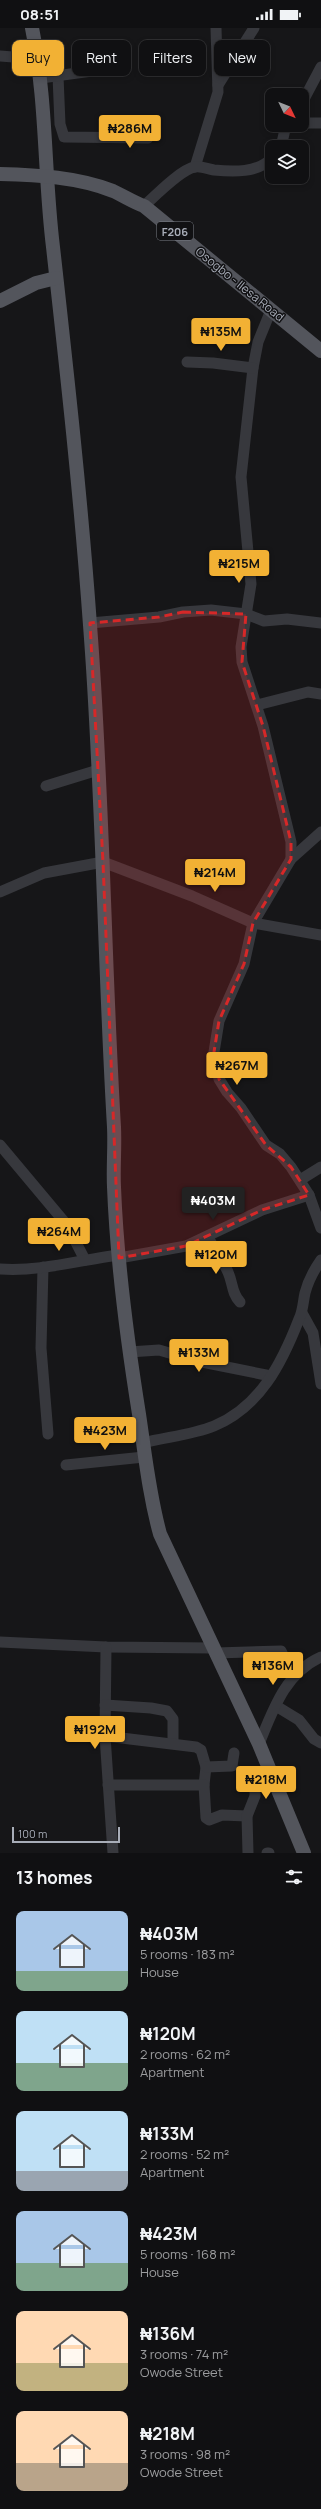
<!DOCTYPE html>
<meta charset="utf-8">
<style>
body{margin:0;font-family:Manrope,sans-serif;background:#1e1e20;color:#f1f3f6;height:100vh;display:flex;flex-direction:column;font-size:15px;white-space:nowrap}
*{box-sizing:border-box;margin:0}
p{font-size:13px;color:#9c9d9f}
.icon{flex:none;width:22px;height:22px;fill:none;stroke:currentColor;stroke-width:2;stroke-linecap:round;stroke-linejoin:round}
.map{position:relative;height:1825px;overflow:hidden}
.panel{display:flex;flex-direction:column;background:#101012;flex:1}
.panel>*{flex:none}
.guide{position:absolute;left:12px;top:12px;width:297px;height:36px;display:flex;gap:8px}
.needle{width:26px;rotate:133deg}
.fabs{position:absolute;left:265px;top:60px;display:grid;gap:8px}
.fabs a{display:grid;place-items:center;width:44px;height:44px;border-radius:8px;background:#101012;box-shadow:0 2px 6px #0003,0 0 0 1px #303032;font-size:20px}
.scale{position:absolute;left:12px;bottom:10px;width:108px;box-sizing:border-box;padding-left:4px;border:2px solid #a8adb8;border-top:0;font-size:11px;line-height:14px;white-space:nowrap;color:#a8adb8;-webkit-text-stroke:3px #111113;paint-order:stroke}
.price{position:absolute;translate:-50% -34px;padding:0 9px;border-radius:4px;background:#f2b134;color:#111;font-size:13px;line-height:26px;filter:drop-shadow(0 1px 2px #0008)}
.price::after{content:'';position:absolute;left:50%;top:24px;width:12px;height:9px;margin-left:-6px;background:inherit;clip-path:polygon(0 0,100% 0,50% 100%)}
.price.selected{background:#222;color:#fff}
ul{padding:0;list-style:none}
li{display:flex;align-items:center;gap:12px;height:100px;padding:0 16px}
li span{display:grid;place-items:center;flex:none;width:112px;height:80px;border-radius:8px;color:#555}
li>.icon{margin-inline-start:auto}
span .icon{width:48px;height:48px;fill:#fffc;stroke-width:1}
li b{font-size:17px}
h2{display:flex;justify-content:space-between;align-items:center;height:48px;padding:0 16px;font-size:17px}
.chip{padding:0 14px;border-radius:8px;background:#101012;box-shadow:0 2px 6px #0003,0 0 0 1px #303032;font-size:14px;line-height:36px}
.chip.selected{background:#f2b134;color:#111}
.status{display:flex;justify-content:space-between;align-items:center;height:28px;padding:0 20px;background:#101012;direction:ltr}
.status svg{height:11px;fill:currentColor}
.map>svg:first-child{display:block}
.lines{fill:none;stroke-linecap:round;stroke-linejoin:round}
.minor{stroke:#37383d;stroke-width:11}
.major{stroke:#53555c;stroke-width:14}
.marked{fill:#d62828;fill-opacity:0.2;stroke:#d62828;stroke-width:3;stroke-dasharray:8 5;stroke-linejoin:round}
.labels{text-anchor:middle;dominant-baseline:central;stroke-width:3;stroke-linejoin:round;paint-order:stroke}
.shield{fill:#111113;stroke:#7b7e86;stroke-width:1}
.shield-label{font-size:11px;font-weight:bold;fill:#a8adb8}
.street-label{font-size:12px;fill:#a8adb8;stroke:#111113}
</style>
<div class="status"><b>08:51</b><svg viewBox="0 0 49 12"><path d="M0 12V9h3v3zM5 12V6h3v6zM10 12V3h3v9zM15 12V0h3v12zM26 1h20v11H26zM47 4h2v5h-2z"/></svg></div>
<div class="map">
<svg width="321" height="1825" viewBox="0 0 321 1825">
<rect width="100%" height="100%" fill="#161618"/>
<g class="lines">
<g class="minor">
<path d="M0,28l39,3"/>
<path d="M58,48l2,48 4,13 84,1"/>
<path d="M41,50l51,-7"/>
<path d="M218,57l36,-57"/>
<path d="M302,75l19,-36"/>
<path d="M302,95h19"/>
<path d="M281,119l5,-22"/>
<path d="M195,139l23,-75 -2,-64"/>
<path d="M144,178c11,-10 37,-37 51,-39 6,-1 13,2 19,3 19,2 44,3 58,-12"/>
<path d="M271,282l-13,32 -5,26 -12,109 10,107 -10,63 1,15 21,64 28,116v17"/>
<path d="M187,334l26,1 40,5"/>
<path d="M90,595l69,-6 24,-5 28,-2 35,4 18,7 23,-2 34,4"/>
<path d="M257,677l51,-13 13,2"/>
<path d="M46,758l52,-16"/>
<path d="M321,804l-30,27 -38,64 -9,41 -25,57 -5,31 5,27 8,13 14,16 25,37 14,9 11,13 18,28 12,33"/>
<path d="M0,864l44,-19 59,-11 89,34 61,27 68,12"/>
<path d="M0,1117l67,80 18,35"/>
<path d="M300,1152l21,-13"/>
<path d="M208,1209c6,12 13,21 19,33 6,11 4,23 13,32"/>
<path d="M119,1230l67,-12 76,-36 47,-15"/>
<path d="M43,1239l-2,81 7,86"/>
<path d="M0,1241c39,3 80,-9 118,-14"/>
<path d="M302,1285l11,20 8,51"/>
<path d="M129,1324l30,-2 38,11 74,15"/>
<path d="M143,1415c23,-6 49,-8 71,-17 46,-19 68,-63 85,-107 4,-8 4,-17 6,-26 3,-12 9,-23 16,-33"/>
<path d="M66,1437l78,-8"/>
<path d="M0,1614l106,5 107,1"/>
<path d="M106,1619l-1,89 8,117"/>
<path d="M216,1625l65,-2 12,25"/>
<path d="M105,1677l46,3 16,3 6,8v23"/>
<path d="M276,1678l23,14 15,19 7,4"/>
<path d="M105,1708l91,11 5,3 5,17 -2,18"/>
<path d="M259,1716c14,-34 26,-71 62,-87"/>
<path d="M206,1739l26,-1 2,-13"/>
<path d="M108,1757h96l2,33 3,2 13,-5 25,1"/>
<path d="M248,1825l-1,-37 8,-20v-8l17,-14"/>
<path d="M267,1825h2"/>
</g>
<g class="major">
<path d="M32,0c15,73 12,146 21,219 14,126 28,252 37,378 13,167 14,335 24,502 1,20 -1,40 0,60 3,77 13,152 25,227 6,40 10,80 21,120l99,210 45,109"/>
<path d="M0,146c37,1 78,3 113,17 11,5 20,11 31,15l177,145"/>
<path d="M0,273l36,-18 20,-5"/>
</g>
</g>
<path class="marked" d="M183,584l63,2 -4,48 21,64 28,116v17l-38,64 -9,41 -25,57 -5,31 5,27 47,66 25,22 18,28 -47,15 -76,36 -67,12 -16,-396 -13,-239 69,-6z"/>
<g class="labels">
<rect class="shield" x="157" y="194" width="36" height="18" rx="3"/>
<g class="shield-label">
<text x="175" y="203">F206</text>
</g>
<g class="street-label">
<text transform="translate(240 256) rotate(39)">Osogbo - Ilesa Road</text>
</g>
</g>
</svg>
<div class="fabs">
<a><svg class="needle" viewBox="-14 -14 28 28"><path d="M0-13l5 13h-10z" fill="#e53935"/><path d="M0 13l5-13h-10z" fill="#9c9d9f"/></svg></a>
<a><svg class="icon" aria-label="layers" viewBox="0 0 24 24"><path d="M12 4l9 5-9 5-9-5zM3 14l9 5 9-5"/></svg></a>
</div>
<div class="scale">100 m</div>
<b class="price" style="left:130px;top:121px">₦286M</b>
<b class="price" style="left:221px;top:324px">₦135M</b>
<b class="price" style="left:239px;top:556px">₦215M</b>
<b class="price" style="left:215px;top:865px">₦214M</b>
<b class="price" style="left:237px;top:1058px">₦267M</b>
<b class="price selected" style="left:213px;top:1193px">₦403M</b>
<b class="price" style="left:59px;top:1224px">₦264M</b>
<b class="price" style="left:216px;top:1247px">₦120M</b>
<b class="price" style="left:199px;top:1345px">₦133M</b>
<b class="price" style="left:105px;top:1423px">₦423M</b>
<b class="price" style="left:273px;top:1658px">₦136M</b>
<b class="price" style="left:95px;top:1722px">₦192M</b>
<b class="price" style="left:266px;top:1772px">₦218M</b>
<div class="guide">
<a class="chip selected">Buy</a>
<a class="chip">Rent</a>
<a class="chip">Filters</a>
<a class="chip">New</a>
</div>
</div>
<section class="panel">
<h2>13 homes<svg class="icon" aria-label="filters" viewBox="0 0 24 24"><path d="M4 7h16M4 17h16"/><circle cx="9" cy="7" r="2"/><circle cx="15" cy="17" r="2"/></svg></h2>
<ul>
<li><span style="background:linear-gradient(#a9c7e8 75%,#7fa58c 0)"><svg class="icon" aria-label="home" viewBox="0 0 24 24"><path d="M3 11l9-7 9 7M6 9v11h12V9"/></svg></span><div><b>₦403M</b><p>5 rooms · 183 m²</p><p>House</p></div></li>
<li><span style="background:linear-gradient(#bfe0f5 65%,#7fa58c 0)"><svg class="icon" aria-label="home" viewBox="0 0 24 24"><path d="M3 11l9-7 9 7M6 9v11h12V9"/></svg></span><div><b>₦120M</b><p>2 rooms · 62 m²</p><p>Apartment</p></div></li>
<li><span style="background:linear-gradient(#bfe0f5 75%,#9aa5b1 0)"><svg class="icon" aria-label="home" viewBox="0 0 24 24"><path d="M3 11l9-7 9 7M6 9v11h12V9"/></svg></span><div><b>₦133M</b><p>2 rooms · 52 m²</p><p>Apartment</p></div></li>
<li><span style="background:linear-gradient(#a9c7e8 65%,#7fa58c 0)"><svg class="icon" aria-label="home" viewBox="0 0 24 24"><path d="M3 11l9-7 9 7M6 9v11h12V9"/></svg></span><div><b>₦423M</b><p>5 rooms · 168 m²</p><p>House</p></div></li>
<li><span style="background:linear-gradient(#ffd9b3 65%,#c2b280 0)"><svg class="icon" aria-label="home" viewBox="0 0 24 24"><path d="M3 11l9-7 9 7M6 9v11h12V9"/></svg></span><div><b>₦136M</b><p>3 rooms · 74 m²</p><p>Owode Street</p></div></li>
<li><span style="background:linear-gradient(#ffd9b3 65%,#b9a48a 0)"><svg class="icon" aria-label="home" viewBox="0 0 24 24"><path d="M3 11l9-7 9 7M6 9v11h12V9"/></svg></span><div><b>₦218M</b><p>3 rooms · 98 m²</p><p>Owode Street</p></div></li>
</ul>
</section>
